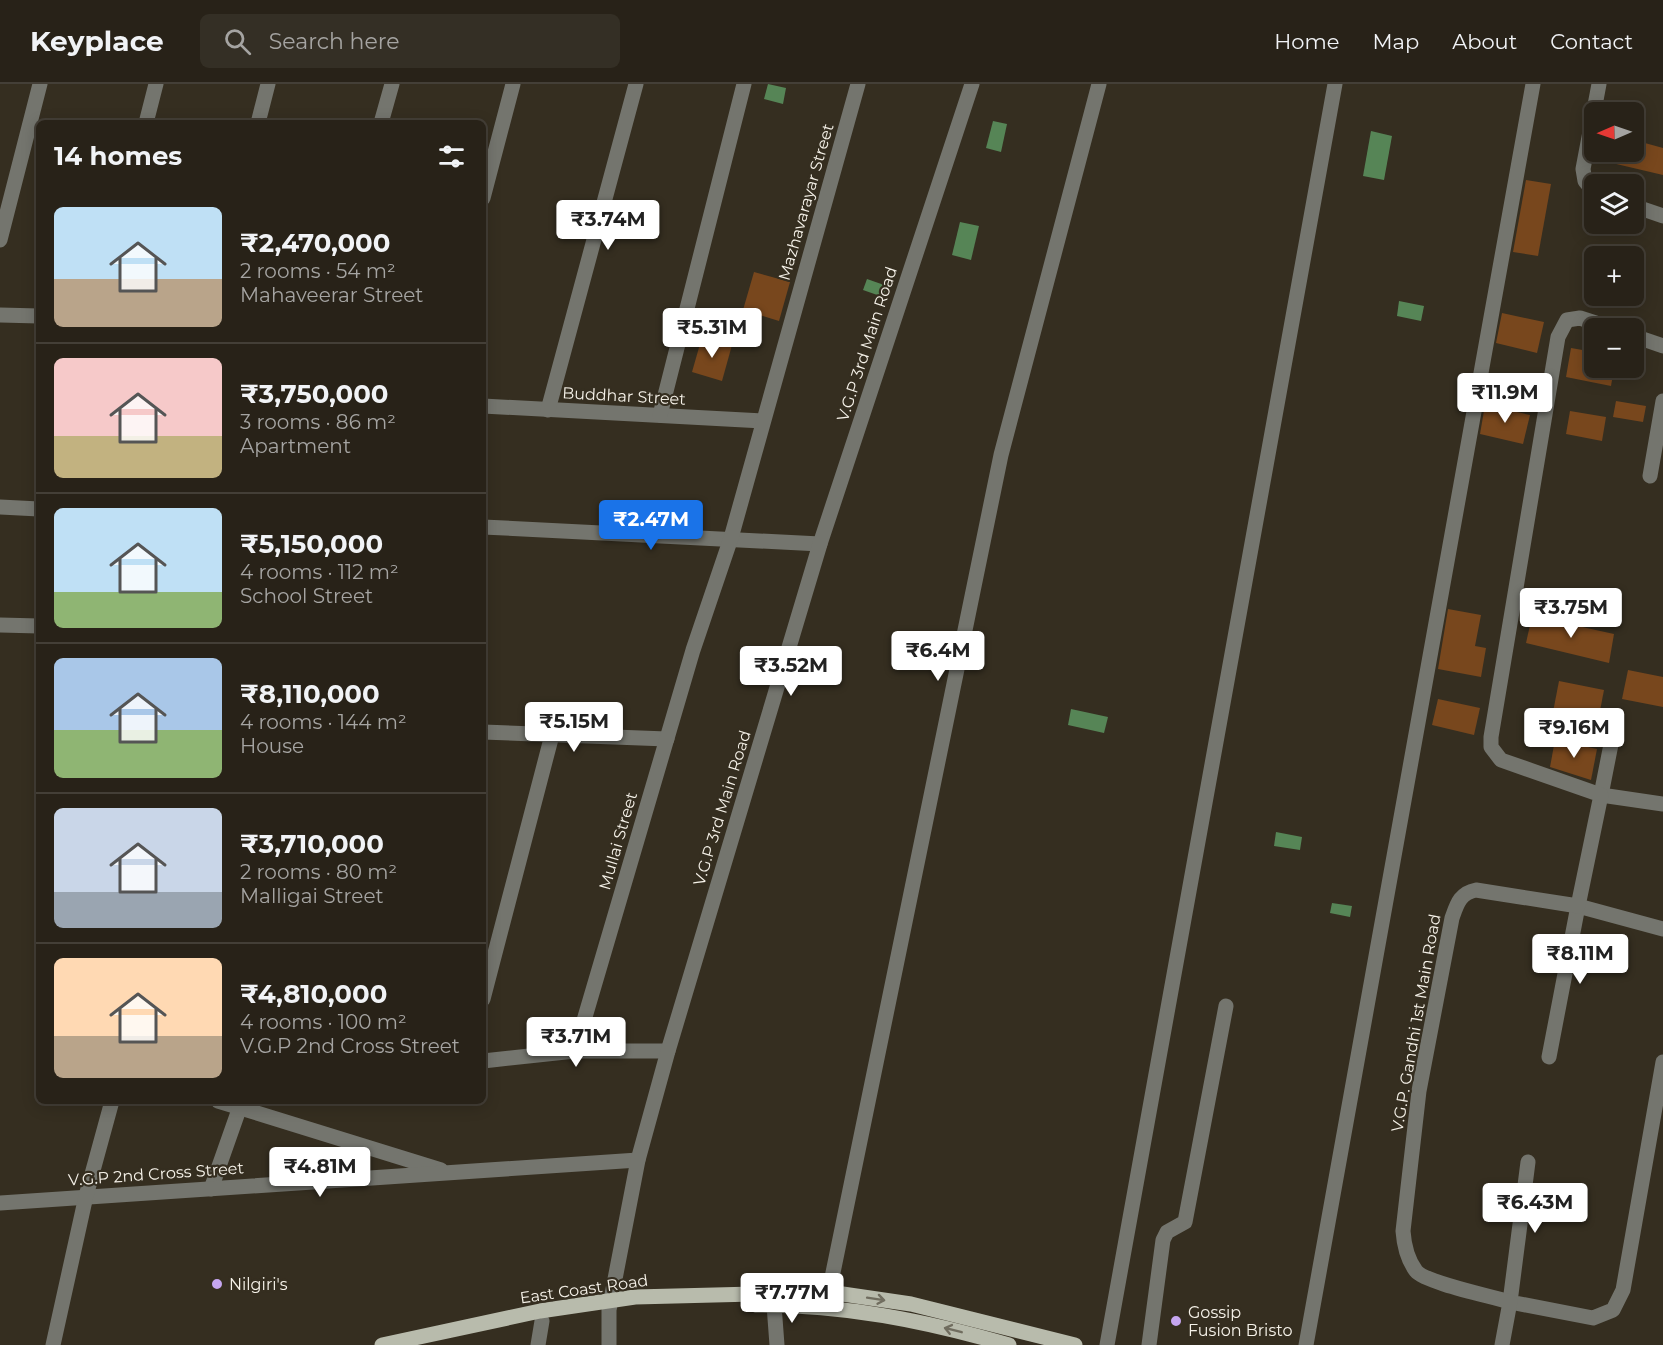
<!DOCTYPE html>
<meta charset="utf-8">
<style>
body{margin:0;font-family:Montserrat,sans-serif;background:#342f25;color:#f1f3f6;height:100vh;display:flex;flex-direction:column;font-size:22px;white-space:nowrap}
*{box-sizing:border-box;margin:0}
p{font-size:20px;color:#a5a4a2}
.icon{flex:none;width:33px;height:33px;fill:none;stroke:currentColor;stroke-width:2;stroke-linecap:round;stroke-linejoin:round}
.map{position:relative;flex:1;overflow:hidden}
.drawer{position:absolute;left:36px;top:36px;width:450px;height:984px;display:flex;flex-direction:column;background:#282218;border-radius:9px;box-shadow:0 3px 15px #0003,0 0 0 2px #443f37}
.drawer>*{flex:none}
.needle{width:39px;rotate:268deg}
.buttons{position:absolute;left:1584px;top:18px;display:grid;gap:12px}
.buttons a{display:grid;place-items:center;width:60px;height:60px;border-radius:9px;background:#282218;box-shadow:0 3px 15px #0003,0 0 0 2px #443f37;font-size:30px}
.price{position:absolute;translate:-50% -51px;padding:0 14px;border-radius:6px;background:#fff;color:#222;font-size:20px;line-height:39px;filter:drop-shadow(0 2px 3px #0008)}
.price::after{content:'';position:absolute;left:50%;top:36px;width:18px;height:14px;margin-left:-9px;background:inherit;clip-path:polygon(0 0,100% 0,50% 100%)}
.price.selected{background:#1a73e8;color:#fff}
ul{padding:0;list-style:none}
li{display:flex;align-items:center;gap:18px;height:150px;padding:0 18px}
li+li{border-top:2px solid #443f37}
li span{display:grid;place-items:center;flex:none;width:168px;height:120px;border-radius:9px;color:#555}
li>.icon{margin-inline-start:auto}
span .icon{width:72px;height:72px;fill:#fffc;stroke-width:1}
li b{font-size:26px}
h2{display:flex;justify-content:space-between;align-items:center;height:72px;padding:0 18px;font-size:26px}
header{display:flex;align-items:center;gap:36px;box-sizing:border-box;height:84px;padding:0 30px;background:#282218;border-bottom:2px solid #443f37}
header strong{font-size:28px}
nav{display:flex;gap:33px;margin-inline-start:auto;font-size:21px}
.search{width:420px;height:54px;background:#342f25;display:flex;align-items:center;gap:15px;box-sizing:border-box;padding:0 21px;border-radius:9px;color:#a5a4a2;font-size:22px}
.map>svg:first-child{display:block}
.water{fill:#568556}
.building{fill:#78471d}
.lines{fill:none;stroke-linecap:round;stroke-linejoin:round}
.minor{stroke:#74756e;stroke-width:15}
.major{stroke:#b8bbac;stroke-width:15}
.oneway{stroke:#706d5f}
.poi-dot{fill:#c6a6f0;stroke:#352e20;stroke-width:2}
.labels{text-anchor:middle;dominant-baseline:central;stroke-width:4.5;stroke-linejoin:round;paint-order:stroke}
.street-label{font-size:16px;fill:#f6f2e9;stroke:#352e20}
.poi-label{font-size:16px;fill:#f6f2e9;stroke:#352e20;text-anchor:start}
</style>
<header>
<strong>Keyplace</strong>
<div class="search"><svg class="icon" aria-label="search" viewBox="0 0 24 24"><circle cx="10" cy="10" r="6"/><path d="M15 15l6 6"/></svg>Search here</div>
<nav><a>Home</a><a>Map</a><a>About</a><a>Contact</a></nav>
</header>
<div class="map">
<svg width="1663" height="1261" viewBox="0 0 1663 1261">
<rect width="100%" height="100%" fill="#352e20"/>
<g class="water">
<path d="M768,0l18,4 -3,16 -19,-5z"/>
<path d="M993,37l14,3 -6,28 -15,-4z"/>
<path d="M1371,47l21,5 -8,44 -21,-4z"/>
<path d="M960,138l19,4 -8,34 -19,-5z"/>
<path d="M867,195l20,7 -4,11 -20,-7z"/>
<path d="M1399,217l25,5 -3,15 -24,-5z"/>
<path d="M1071,625l37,8 -4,16 -36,-8z"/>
<path d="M1276,748l26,5 -2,13 -26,-4z"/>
<path d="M1332,819l20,3 -2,11 -20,-4z"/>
</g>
<g class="building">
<path d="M1634,56l29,8v27l-68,-16 1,-7h38z"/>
<path d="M1526,96l25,4 -13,72 -25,-4z"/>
<path d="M754,188l36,10 -11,39 -36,-11z"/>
<path d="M1502,229l42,9 -7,31 -41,-10z"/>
<path d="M702,253l30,8 -10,36 -30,-9z"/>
<path d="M1571,264l23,4v16h20l-3,18 -45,-9z"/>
<path d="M1616,317l30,5 -3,16 -30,-5z"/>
<path d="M1485,321l45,10 -7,29 -43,-10z"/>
<path d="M1570,327l36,6 -4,24 -36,-7z"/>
<path d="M1448,525l33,6 -6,31 11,2 -5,29 -43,-8z"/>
<path d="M1532,532l82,18 -5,29 -83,-20z"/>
<path d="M1628,586l35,7v30l-41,-8z"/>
<path d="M1559,597l45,9 -6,31 -45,-9z"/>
<path d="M1438,615l42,9 -6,27 -42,-10z"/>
<path d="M1555,656l42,9 -6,31 -41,-13z"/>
</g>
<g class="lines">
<g class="minor">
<path d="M146,39l10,-39"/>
<path d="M258,39l10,-39"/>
<path d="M381,39l11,-39"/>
<path d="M1594,108l-9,-11 -2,-12 16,-85"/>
<path d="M483,114l30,-114"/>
<path d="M1634,122l29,10"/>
<path d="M0,156l40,-156"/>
<path d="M0,231l39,1"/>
<path d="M1634,252l29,10"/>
<path d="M483,322l280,15"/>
<path d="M548,326l88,-326"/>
<path d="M660,331l84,-331"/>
<path d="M1650,392l13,-75"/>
<path d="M0,423l39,2"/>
<path d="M483,443l337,17"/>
<path d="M0,541l39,1"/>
<path d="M1616,635l-15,76 62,9"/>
<path d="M483,648l184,7"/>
<path d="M483,915l69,-264"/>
<path d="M575,967l118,-401 38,-112 127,-454"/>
<path d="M1549,973l29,-151 85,23"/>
<path d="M483,977l92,-10h93"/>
<path d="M218,1017l223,69"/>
<path d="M1528,1078l-18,140 83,16 20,-8 10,-20 40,-228"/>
<path d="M211,1105l31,-88"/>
<path d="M0,1119l638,-43"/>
<path d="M829,1208l172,-837 98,-371"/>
<path d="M774,1221l3,40"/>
<path d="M53,1261l33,-149 26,-95"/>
<path d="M538,1261l4,-24"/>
<path d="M609,1261v-35l29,-150 30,-109 152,-507 152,-460"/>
<path d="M1107,1261l228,-1261"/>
<path d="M1149,1261l14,-105 4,-8 18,-10 41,-216"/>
<path d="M1306,1261l227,-1261"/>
<path d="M1502,1261l8,-43c-19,-6 -84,-19 -94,-31 -9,-12 -12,-26 -13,-40l16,-140 33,-173c5,-14 8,-25 24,-28l102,16 23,-111 -100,-35 -10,-13v-10l67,-400 9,-17 13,-2 31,10"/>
</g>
<g class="major">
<path d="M755,1221c87,-1 171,16 254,40"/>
<path d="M382,1261l158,-34 95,-14 194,-5 82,12 164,41"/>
</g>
</g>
<defs><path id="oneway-shaft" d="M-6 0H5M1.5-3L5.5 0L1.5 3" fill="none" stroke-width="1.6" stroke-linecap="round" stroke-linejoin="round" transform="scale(1.5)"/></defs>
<g class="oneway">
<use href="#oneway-shaft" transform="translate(876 1215) rotate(9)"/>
<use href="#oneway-shaft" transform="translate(953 1246) rotate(-166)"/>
</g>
<g class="poi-dot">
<circle cx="217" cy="1200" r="6"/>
<circle cx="1176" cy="1237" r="6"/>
</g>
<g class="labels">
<g class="street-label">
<text transform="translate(806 118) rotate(-74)">Mazhavarayar Street</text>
<text transform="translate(867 260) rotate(-72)">V.G.P 3rd Main Road</text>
<text transform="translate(624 312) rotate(3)">Buddhar Street</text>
<text transform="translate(722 724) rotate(-73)">V.G.P 3rd Main Road</text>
<text transform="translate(618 757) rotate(-74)">Mullai Street</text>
<text transform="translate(1416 939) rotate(-80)">V.G.P. Gandhi 1st Main Road</text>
<text transform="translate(156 1090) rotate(-4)">V.G.P 2nd Cross Street</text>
<text transform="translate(584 1205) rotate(-8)">East Coast Road</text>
</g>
<g class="poi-label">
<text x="229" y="1200">Nilgiri's</text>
<text x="1188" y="1228">Gossip<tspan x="1188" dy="18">Fusion Bristo</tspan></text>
</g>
</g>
</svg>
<div class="buttons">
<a><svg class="needle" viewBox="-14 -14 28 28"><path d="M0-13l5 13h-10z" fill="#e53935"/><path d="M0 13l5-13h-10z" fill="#a5a4a2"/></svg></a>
<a><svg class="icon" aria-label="layers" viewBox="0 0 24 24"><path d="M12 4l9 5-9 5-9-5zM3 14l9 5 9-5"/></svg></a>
<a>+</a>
<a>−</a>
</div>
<b class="price" style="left:608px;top:167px">₹3.74M</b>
<b class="price" style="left:712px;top:275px">₹5.31M</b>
<b class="price" style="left:1505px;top:340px">₹11.9M</b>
<b class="price selected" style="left:651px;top:467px">₹2.47M</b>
<b class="price" style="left:1571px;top:555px">₹3.75M</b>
<b class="price" style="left:938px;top:598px">₹6.4M</b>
<b class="price" style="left:791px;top:613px">₹3.52M</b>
<b class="price" style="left:574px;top:669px">₹5.15M</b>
<b class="price" style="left:1574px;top:675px">₹9.16M</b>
<b class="price" style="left:1580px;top:901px">₹8.11M</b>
<b class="price" style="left:576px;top:984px">₹3.71M</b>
<b class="price" style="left:320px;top:1114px">₹4.81M</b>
<b class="price" style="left:1535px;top:1150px">₹6.43M</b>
<b class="price" style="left:792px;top:1240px">₹7.77M</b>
<section class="drawer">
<h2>14 homes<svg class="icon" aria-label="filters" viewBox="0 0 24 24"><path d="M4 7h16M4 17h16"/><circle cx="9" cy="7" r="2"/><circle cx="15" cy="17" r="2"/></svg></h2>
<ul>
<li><span style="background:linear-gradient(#bfe0f5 60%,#b9a48a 0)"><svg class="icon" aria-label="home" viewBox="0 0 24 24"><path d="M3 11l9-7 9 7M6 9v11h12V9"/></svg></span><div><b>₹2,470,000</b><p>2 rooms · 54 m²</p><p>Mahaveerar Street</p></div></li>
<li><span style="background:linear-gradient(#f6c9c9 65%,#c2b280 0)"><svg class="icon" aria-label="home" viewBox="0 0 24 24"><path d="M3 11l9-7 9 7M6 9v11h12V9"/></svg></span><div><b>₹3,750,000</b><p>3 rooms · 86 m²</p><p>Apartment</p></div></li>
<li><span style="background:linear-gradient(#bfe0f5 70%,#8fb573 0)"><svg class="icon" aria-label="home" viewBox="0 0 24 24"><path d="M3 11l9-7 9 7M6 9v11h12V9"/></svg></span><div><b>₹5,150,000</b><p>4 rooms · 112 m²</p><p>School Street</p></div></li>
<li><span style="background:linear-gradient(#a9c7e8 60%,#8fb573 0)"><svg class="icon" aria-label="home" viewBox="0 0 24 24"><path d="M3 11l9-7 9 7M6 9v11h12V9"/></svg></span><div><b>₹8,110,000</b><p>4 rooms · 144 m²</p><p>House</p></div></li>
<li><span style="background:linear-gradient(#c9d6e8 70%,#9aa5b1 0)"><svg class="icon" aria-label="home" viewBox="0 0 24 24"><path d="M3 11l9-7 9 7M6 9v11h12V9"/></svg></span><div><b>₹3,710,000</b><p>2 rooms · 80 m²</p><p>Malligai Street</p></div></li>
<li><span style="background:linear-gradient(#ffd9b3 65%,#b9a48a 0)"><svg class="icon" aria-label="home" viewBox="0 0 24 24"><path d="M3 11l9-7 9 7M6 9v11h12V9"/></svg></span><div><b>₹4,810,000</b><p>4 rooms · 100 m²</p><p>V.G.P 2nd Cross Street</p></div></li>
</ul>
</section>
</div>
